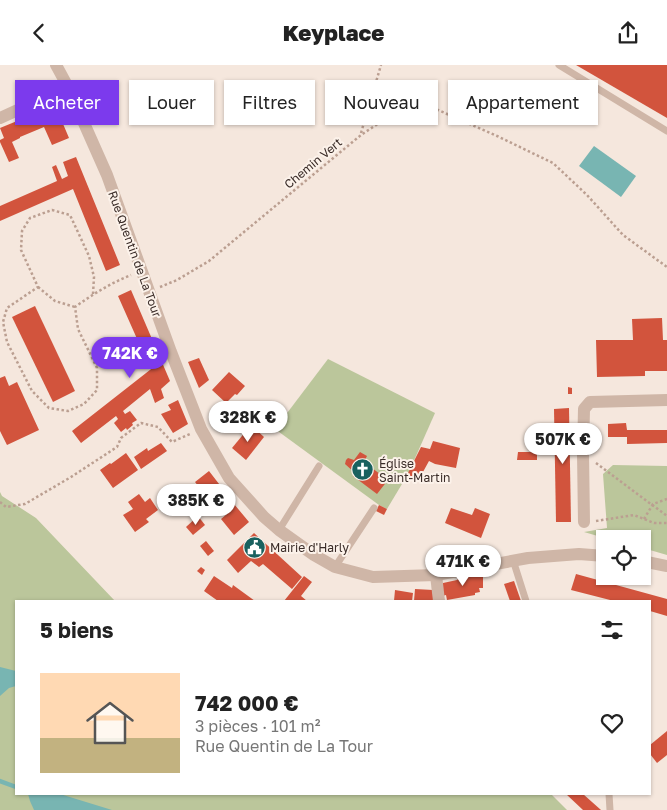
<!DOCTYPE html>
<html lang="fr">
<meta charset="utf-8">
<style>
body{margin:0;font-family:"Golos Text",sans-serif;background:#f6f6f6;color:#222;height:100vh;display:flex;flex-direction:column;font-size:19px;white-space:nowrap}
*{box-sizing:border-box;margin:0}
p{font-size:16px;color:#767676}
.icon{flex:none;width:28px;height:28px;fill:none;stroke:currentColor;stroke-width:2;stroke-linecap:round;stroke-linejoin:round}
.map{position:relative;flex:1;overflow:hidden}
.details{position:absolute;left:15px;top:535px;width:636px;height:195px;display:flex;flex-direction:column;background:#fff;border-radius:0px;box-shadow:0 1px 4px #0004}
.details>*{flex:none}
.hud{position:absolute;left:15px;top:15px;width:638px;height:45px;display:flex;gap:10px}
.controls{position:absolute;left:596px;top:465px;display:grid;gap:10px}
.controls a{display:grid;place-items:center;width:55px;height:55px;border-radius:0px;background:#fff;box-shadow:0 1px 4px #0004;font-size:25px}
.price{position:absolute;translate:-50% -42px;padding:0 11px;border-radius:18px;background:#fff;color:#222;font-size:16px;line-height:32px;filter:drop-shadow(0 1px 2px #0008)}
.price::after{content:'';position:absolute;left:50%;top:30px;width:15px;height:11px;margin-left:-8px;background:inherit;clip-path:polygon(0 0,100% 0,50% 100%)}
.price.current{background:#7c3aed;color:#fff}
ul{padding:0;list-style:none}
li{display:flex;align-items:center;gap:15px;height:125px;padding:0 25px}
li+li{border-top:1px solid #e0e0e0}
li span{display:grid;place-items:center;flex:none;width:140px;height:100px;border-radius:0px;color:#555}
li>.icon{margin-inline-start:auto}
span .icon{width:60px;height:60px;fill:#fffc;stroke-width:1}
li b{font-size:21px}
h2{display:flex;justify-content:space-between;align-items:center;height:60px;padding:0 25px;font-size:21px}
.chip{padding:0 18px;border-radius:0px;background:#fff;box-shadow:0 1px 4px #0004;font-size:18px;line-height:45px}
.chip.current{background:#7c3aed;color:#fff}
header{display:flex;justify-content:space-between;align-items:center;height:65px;padding:0 25px;background:#fff;font-size:22px;font-weight:800}
.map>svg:first-child{display:block}
.green{fill:#bbc69b}
.water{fill:#78b5b2}
.lines{fill:none;stroke-linecap:round;stroke-linejoin:round}
.stream{stroke:#78b5b2;stroke-width:4.5}
.building{fill:#d2543d}
.path{stroke:#bb9f91;stroke-width:2.5;stroke-dasharray:2.5 2.5;stroke-linecap:butt}
.lane{stroke:#cfb6a7;stroke-width:7}
.street{stroke:#cfb6a7;stroke-width:12}
.labels{text-anchor:middle;dominant-baseline:central;stroke-width:4;stroke-linejoin:round;paint-order:stroke}
.street-label{font-size:12px;fill:#3a2c28;stroke:#fcf2ea}
.poi-label{font-size:12px;fill:#3a2c28;stroke:#fcf2ea;text-anchor:start}
</style>
<header><svg class="icon" aria-label="back" viewBox="0 0 24 24"><path d="M15 5l-7 7 7 7"/></svg>Keyplace<svg class="icon" aria-label="share" viewBox="0 0 24 24"><path d="M12 15V3M7 8l5-5 5 5M5 13v7h14v-7"/></svg></header>
<div class="map">
<svg width="667" height="745" viewBox="0 0 667 745">
<rect width="100%" height="100%" fill="#f5e7dd"/>
<g class="green">
<path d="M328,294l107,54 -27,61 -21,35 -8,-4 -104,-76z"/>
<path d="M613,400l54,1v89l-24,-7 -1,-9h-34l-24,-7 23,-4 -4,-54z"/>
<path d="M0,427l2,4 34,22 79,83h-99v193h535l16,16h-567z"/>
</g>
<g class="water">
<path d="M594,81l42,30 -15,21 -42,-31z"/>
<path d="M0,602l16,4v15l-7,2 -9,8z"/>
<path d="M28,729h32l52,16h-78l-4,-9z"/>
</g>
<g class="lines">
<path class="stream" d="M0,716l16,6"/>
</g>
<g class="building">
<path d="M576,0h91v53z"/>
<path d="M39,47l2,7 17,-7 11,26 -17,7 -8,-18 -24,10v1l-8,4 7,16 -10,4 -9,-20v-2l4,-2 -4,-10z"/>
<path d="M76,92l44,108 -14,6 -33,-82 -73,32v-15l57,-25 -5,-14 4,-2 6,14 6,-3 -5,-14z"/>
<path d="M131,225l39,91 -9,8 3,9 -9,5 -5,-14 -27,22 2,3 5,-3 7,9 -5,3 1,2 -6,5 -1,-2 -5,4 -7,-9 4,-4 -2,-3 -35,27 -9,-12 83,-65 -5,-9 -4,2 -28,-63z"/>
<path d="M35,241l40,85 -22,11 -41,-85z"/>
<path d="M662,253l1,22h4v31h-22v5l-48,1 -1,-37h37l-1,-21z"/>
<path d="M199,293l10,22 -10,8 -11,-26z"/>
<path d="M229,307l16,14 -8,9 -2,-1 -9,9 -14,-13z"/>
<path d="M5,311l4,10 8,-4 22,48 -32,15 -7,-14v-53z"/>
<path d="M568,322l4,1v6h-4z"/>
<path d="M178,335l10,24 -15,9 -12,-19 10,-4 -3,-5z"/>
<path d="M569,343l2,114h-15l-2,-113z"/>
<path d="M626,358l1,7h40v13l-40,1v-7h-19v-13z"/>
<path d="M251,360l13,12 -18,23 -14,-12z"/>
<path d="M433,376l27,7 -4,20 -21,-4 -6,-3 -11,20 -11,-6 14,-28 9,2z"/>
<path d="M161,378l6,8 -26,18 -7,-12 13,-9 1,3z"/>
<path d="M360,387l7,4 -3,6 24,18 -11,14 -24,-18 2,-3 -10,-9 1,-4 2,-2 6,2z"/>
<path d="M518,387h19v8h-20z"/>
<path d="M126,388l12,17 -25,18 -13,-18 10,-7 1,1z"/>
<path d="M209,406l17,22 -20,14 -5,-7 5,-4 -11,-14z"/>
<path d="M139,429l6,8 5,-4 8,12 -12,9 3,3 -14,10 -12,-17 10,-6 -5,-7z"/>
<path d="M229,433l20,24 -15,13 -13,-16 6,-5 -7,-8z"/>
<path d="M379,440l8,4 -3,6 -8,-4z"/>
<path d="M451,443l21,7 3,-7 15,6 -9,24 -36,-15z"/>
<path d="M198,451l7,9 -12,10 -7,-8z"/>
<path d="M254,468l48,44 -10,12 -29,-25 -4,3 -8,-6 -13,12 -11,-13z"/>
<path d="M206,476l8,10 -6,5 -8,-10z"/>
<path d="M201,502l4,3 -3,5 -5,-4z"/>
<path d="M483,509v14h-4l1,4 -5,1v2l-28,5 -1,-5 -4,1 1,-13 14,-3 1,-1z"/>
<path d="M576,509l91,25v17l-17,-5v-10h-36l-43,-11z"/>
<path d="M214,511l18,12 1,-3 22,16h-37l-14,-10z"/>
<path d="M304,511l8,6 -11,14 6,5h-23z"/>
<path d="M514,516l7,20h-11l-6,-17z"/>
<path d="M415,524l18,1 2,11h-21z"/>
<path d="M395,525l18,3 -1,8h-18z"/>
<path d="M667,666v24l-10,8 -7,-9v-9z"/>
<path d="M566,729h17l18,16h-18z"/>
</g>
<g class="lines">
<g class="path">
<path d="M361,68l20,-68"/>
<path d="M38,222l17,14 20,6"/>
<path d="M160,222l17,-7 32,-19 152,-126 30,-20 47,-5 59,26 56,27 34,32 36,40 44,32"/>
<path d="M93,229l1,-17 -5,-21 -19,-41 -18,-5 -22,8 -8,13 -1,19 17,37 -31,21 -4,14 4,20 25,49 17,17 19,3 16,-7 13,-14v-22l-19,-39 -3,-22c18,-13 36,-24 56,-32"/>
<path d="M596,398l71,53"/>
<path d="M0,437l6,5 19,-3 46,-27 46,-30 4,-9 20,-15 17,4 14,15 18,-8"/>
<path d="M644,454l9,-15 14,-5"/>
<path d="M596,456l38,-6 20,8h13"/>
</g>
<g class="lane">
<path d="M559,0l108,66"/>
<path d="M279,465l40,-64"/>
<path d="M513,495l13,41"/>
<path d="M335,502l39,-59"/>
<path d="M609,729l1,16"/>
</g>
<g class="street">
<path d="M56,0l12,22 39,88 64,177 30,77 28,49 35,39 15,13 35,25 21,12 38,10 63,-2 92,-17 51,-4 26,2"/>
<path d="M0,53l68,-31"/>
<path d="M584,457l-1,-69 1,-44 6,-7 77,-2"/>
<path d="M642,496l25,5"/>
<path d="M436,510l3,26"/>
</g>
</g>
<defs>
<symbol id="church-disc" viewBox="-11 -11 22 22"><circle r="9.5" fill="#19615f" stroke="#fcf2ea"/><path d="M-1.2-6h2.4v3.5h3.3v2.4h-3.3V6h-2.4V-.1h-3.3v-2.4h3.3Z" fill="#fff"/></symbol>
<symbol id="civic-disc" viewBox="-11 -11 22 22"><circle r="9.5" fill="#19615f" stroke="#fcf2ea"/><path d="M-.6-6.5H3V-4.5H.6V-3L4-1V1h2V6H-6V1h2V-1L-.6-3ZM-1.2 2.5V6h2.4V2.5Z" fill="#fff"/></symbol>
</defs>
<g fill-rule="evenodd">
<use href="#church-disc" x="350" y="392" width="25" height="25"/>
<use href="#civic-disc" x="242" y="470" width="25" height="25"/>
</g>
<g class="labels">
<g class="street-label">
<text transform="translate(313 98) rotate(-40)">Chemin Vert</text>
<text transform="translate(135 189) rotate(70)">Rue Quentin de La Tour</text>
</g>
<g class="poi-label">
<text x="379" y="398">Église<tspan x="379" dy="14">Saint-Martin</tspan></text>
<text x="270" y="482">Mairie d'Harly</text>
</g>
</g>
</svg>
<div class="controls">
<a><svg class="icon" aria-label="locate" viewBox="0 0 24 24"><circle cx="12" cy="12" r="6"/><path d="M12 2v4M12 18v4M2 12h4M18 12h4"/></svg></a>
</div>
<b class="price current" style="left:130px;top:314px">742K €</b>
<b class="price" style="left:248px;top:378px">328K €</b>
<b class="price" style="left:563px;top:400px">507K €</b>
<b class="price" style="left:196px;top:461px">385K €</b>
<b class="price" style="left:463px;top:522px">471K €</b>
<div class="hud">
<a class="chip current">Acheter</a>
<a class="chip">Louer</a>
<a class="chip">Filtres</a>
<a class="chip">Nouveau</a>
<a class="chip">Appartement</a>
</div>
<section class="details">
<h2>5 biens<svg class="icon" aria-label="filters" viewBox="0 0 24 24"><path d="M4 7h16M4 17h16"/><circle cx="9" cy="7" r="2"/><circle cx="15" cy="17" r="2"/></svg></h2>
<ul>
<li><span style="background:linear-gradient(#ffd9b3 65%,#c2b280 0)"><svg class="icon" aria-label="home" viewBox="0 0 24 24"><path d="M3 11l9-7 9 7M6 9v11h12V9"/></svg></span><div><b>742 000 €</b><p>3 pièces · 101 m²</p><p>Rue Quentin de La Tour</p></div><svg class="icon" aria-label="heart" viewBox="0 0 24 24"><path d="M12 20l-8-8c-3-5 5-10 8-4 3-6 11-1 8 4z"/></svg></li>
</ul>
</section>
</div>
